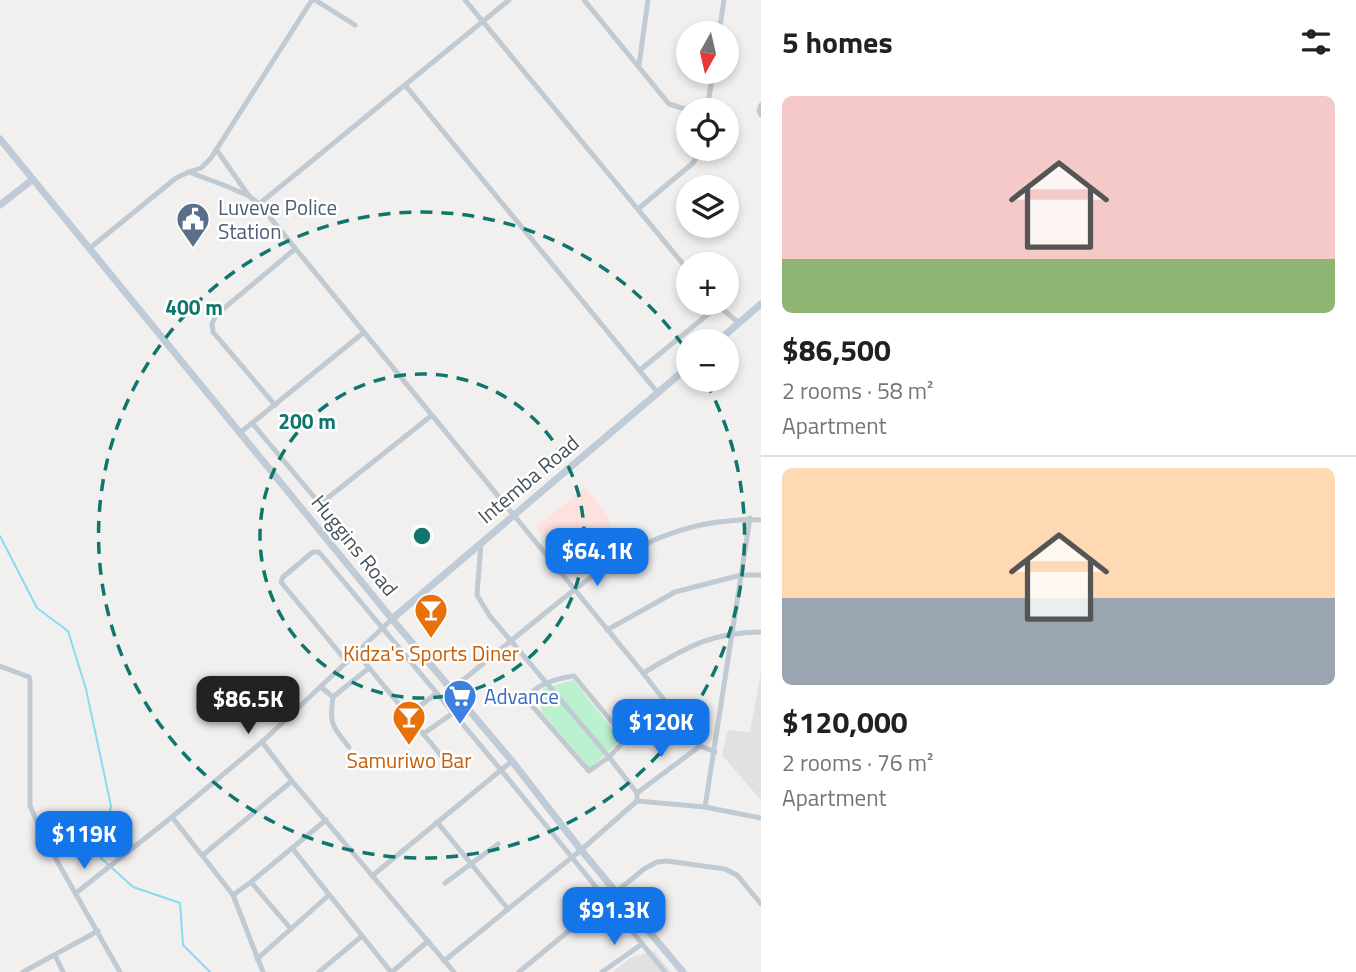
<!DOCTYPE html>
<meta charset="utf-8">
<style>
body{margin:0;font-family:"Titillium Web",sans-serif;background:#f6f6f6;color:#202124;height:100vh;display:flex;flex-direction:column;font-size:26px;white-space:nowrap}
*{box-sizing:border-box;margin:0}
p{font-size:23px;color:#757577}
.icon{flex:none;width:38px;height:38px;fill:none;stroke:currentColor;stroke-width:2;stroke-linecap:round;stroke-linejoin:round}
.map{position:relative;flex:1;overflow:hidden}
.drawer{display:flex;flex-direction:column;background:#fff;width:595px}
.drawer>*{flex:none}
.needle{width:46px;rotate:188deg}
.tools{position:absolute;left:676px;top:21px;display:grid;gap:14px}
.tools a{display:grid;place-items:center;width:63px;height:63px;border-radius:50%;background:#fff;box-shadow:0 4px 10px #0003;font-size:35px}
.price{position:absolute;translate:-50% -60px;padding:0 16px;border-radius:14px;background:#1375e8;color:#fff;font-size:23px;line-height:46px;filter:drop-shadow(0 2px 4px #0008)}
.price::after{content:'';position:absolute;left:50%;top:42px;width:21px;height:16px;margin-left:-10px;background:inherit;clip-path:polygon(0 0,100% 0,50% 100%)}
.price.selected{background:#222;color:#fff}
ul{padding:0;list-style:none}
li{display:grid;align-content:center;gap:14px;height:371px;padding:0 21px}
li+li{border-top:2px solid #e0e0e0}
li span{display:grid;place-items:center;height:217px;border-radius:10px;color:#555}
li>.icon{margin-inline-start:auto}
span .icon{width:126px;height:126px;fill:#fffc;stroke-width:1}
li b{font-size:30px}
h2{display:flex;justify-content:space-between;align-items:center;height:84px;padding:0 21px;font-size:30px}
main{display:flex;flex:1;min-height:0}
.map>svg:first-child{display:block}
.education{fill:#e3e0e1}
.medical{fill:#fce1df}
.green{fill:#bcf1cf}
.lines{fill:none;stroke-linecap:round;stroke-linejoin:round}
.stream{stroke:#88dcef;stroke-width:2}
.street{stroke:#bfcad2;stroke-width:5}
.secondary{stroke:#bfcbd7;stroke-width:7}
.ring{fill:none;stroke:#0f766e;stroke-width:3.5;stroke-dasharray:12 9}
.labels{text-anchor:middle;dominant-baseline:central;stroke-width:5;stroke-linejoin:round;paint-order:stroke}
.service-label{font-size:21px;fill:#4e5e75;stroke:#fff;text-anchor:start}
.street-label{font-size:21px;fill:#46535d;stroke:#fff}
.food-label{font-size:21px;fill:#c56008;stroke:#fff}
.shop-label{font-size:21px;fill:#366cbe;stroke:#fff;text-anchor:start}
.centre{fill:#0f766e;stroke:#fff;stroke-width:3.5}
.ring-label{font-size:21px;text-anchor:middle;font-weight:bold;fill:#0f766e;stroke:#fff;stroke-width:5;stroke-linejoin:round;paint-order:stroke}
</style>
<main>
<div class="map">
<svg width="761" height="972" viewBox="0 0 761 972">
<rect width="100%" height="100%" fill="#f2efef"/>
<g class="education">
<path d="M761,672v128l-39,-45 6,-25 22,2z"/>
<path d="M654,951l17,21h-58l17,-14z"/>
</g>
<path class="medical" d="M585,487l23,30 2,17 -19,15 -2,18 -14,10 -39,-49z"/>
<path class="green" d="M573,680l48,60 -31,28 -49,-57 2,-22z"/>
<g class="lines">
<path class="stream" d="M0,536l37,72 31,23 18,58 25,117 -10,52 32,29 47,16 3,42 27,27"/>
<g class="street">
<path d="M315,0l40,25"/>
<path d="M465,0l223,270"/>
<path d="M584,0l85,104 16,5 17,1"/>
<path d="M719,33l5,-33"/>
<path d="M639,65l9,-65"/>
<path d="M405,85l253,308"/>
<path d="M761,105l-2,6 2,4"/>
<path d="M707,110l6,-38"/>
<path d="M216,149l33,47"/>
<path d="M189,172l12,-4 10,-10 101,-158"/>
<path d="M259,204l250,-204"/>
<path d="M638,209l55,-46 8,-14"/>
<path d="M90,248l86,-70 13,-6 37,14 23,10 10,8 384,469 57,73 15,6"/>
<path d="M715,303l24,20"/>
<path d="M640,370l78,-64"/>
<path d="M275,405l-62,-73 -1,-8 4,-9 79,-66"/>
<path d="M252,423l63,75 10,2 106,-84"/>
<path d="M241,432l122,-99"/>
<path d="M481,543l-4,52 12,20 120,142 28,36v8"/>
<path d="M607,630l68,-38 66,-17h20"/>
<path d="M357,653l87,106"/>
<path d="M347,662l-66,-80 2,-5 30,-25h6l182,218 164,202"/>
<path d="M0,666l29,11 1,3v126l14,32 76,134"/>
<path d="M643,673c45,-26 65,-40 118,-41"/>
<path d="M574,676l52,63 -17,18 -20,14 -61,-70c2,-16 31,-23 46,-25z"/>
<path d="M321,687l12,10c-4,27 -1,29 16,50"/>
<path d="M452,689c31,-25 61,-50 92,-75 54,-44 102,-82 174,-92 15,-1 28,-4 43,-2"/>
<path d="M333,697l36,-29"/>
<path d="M408,715l29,-22"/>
<path d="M423,734l30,-21"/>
<path d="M262,742l30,39 162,191"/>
<path d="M637,793l63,-47"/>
<path d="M705,807l45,-289"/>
<path d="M172,817l61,78 30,77"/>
<path d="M437,822l71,87"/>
<path d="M292,848l99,124"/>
<path d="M203,855l89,-74"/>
<path d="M372,876l140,-115"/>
<path d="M251,882l40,47"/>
<path d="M445,883l53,-39"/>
<path d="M76,893l96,-76 90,-75 130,-123"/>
<path d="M233,895l18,-13 75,-62"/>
<path d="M55,955l8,17"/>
<path d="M257,959l72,-64"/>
<path d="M444,961l137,-111 56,-49 68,6 56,11"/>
<path d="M23,972l75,-41"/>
<path d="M319,972l43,-36"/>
<path d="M392,972l36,-31"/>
<path d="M519,972l125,-103 13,-7 10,-1 58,8 12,6 24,29"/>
<path d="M602,972l40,-28"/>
</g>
<g class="secondary">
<path d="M0,139l392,480 120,142 69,89 102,122"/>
<path d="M0,205l32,-25"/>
<path d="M718,341l43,-37"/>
<path d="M392,619l296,-252"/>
</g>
</g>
<g class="ring">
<circle cx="422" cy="536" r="162"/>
<path d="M706 382A323 323 0 1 1 687 351"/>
</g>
<defs>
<symbol id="civic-pin" viewBox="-11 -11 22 30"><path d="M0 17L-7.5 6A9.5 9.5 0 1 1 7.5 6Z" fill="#5c6f8a" stroke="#fff"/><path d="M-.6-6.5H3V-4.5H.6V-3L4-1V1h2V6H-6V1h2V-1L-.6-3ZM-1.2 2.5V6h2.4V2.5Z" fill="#fff"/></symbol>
<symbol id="bar-pin" viewBox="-11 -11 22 30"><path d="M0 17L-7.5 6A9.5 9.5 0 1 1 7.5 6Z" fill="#e8710a" stroke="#fff"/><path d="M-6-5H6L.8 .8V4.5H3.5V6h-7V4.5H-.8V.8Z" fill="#fff"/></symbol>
<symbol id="supermarket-pin" viewBox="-11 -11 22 30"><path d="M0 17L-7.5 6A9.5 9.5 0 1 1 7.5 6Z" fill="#3f7fe0" stroke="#fff"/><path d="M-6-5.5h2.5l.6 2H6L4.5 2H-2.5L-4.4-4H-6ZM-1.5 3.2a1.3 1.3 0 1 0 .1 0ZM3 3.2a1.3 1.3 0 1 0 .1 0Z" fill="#fff"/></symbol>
</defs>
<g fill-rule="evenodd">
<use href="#civic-pin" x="174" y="200" width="38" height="52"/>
<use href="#bar-pin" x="412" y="591" width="38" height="52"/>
<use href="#supermarket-pin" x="441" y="677" width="38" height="52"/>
<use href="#bar-pin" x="390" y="698" width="38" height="52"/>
</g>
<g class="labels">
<g class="service-label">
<text x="218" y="207">Luveve Police<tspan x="218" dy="24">Station</tspan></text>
</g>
<g class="street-label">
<text transform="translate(528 479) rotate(-40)">Intemba Road</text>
<text transform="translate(355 545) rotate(51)">Huggins Road</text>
</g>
<g class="food-label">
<text x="431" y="653">Kidza's Sports Diner</text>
<text x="409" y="760">Samuriwo Bar</text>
</g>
<g class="shop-label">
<text x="484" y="696">Advance</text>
</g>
</g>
<circle cx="422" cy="536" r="10" class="centre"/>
<g class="ring-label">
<text x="194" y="315">400 m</text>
<text x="307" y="429">200 m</text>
</g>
</svg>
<div class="tools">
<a><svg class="needle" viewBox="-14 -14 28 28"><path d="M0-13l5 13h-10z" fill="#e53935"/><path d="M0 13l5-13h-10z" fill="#757577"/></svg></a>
<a><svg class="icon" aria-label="locate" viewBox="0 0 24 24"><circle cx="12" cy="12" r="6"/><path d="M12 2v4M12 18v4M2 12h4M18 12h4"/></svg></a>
<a><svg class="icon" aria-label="layers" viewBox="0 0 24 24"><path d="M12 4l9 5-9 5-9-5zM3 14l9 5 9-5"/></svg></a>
<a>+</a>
<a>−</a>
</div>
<b class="price" style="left:597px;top:588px">$64.1K</b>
<b class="price selected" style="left:248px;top:736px">$86.5K</b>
<b class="price" style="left:661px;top:759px">$120K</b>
<b class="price" style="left:84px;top:871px">$119K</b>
<b class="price" style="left:614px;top:947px">$91.3K</b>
</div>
<section class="drawer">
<h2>5 homes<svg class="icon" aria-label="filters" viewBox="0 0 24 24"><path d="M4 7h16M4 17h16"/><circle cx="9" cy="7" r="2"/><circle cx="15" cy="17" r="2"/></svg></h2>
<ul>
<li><span style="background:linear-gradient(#f6c9c9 75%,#8fb573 0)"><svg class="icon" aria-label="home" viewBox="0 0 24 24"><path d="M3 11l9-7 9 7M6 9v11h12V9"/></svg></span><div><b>$86,500</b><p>2 rooms · 58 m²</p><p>Apartment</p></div></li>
<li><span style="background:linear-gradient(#ffd9b3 60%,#9aa5b1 0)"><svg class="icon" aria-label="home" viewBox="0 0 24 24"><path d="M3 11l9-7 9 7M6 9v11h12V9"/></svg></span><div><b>$120,000</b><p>2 rooms · 76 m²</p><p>Apartment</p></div></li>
</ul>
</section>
</main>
